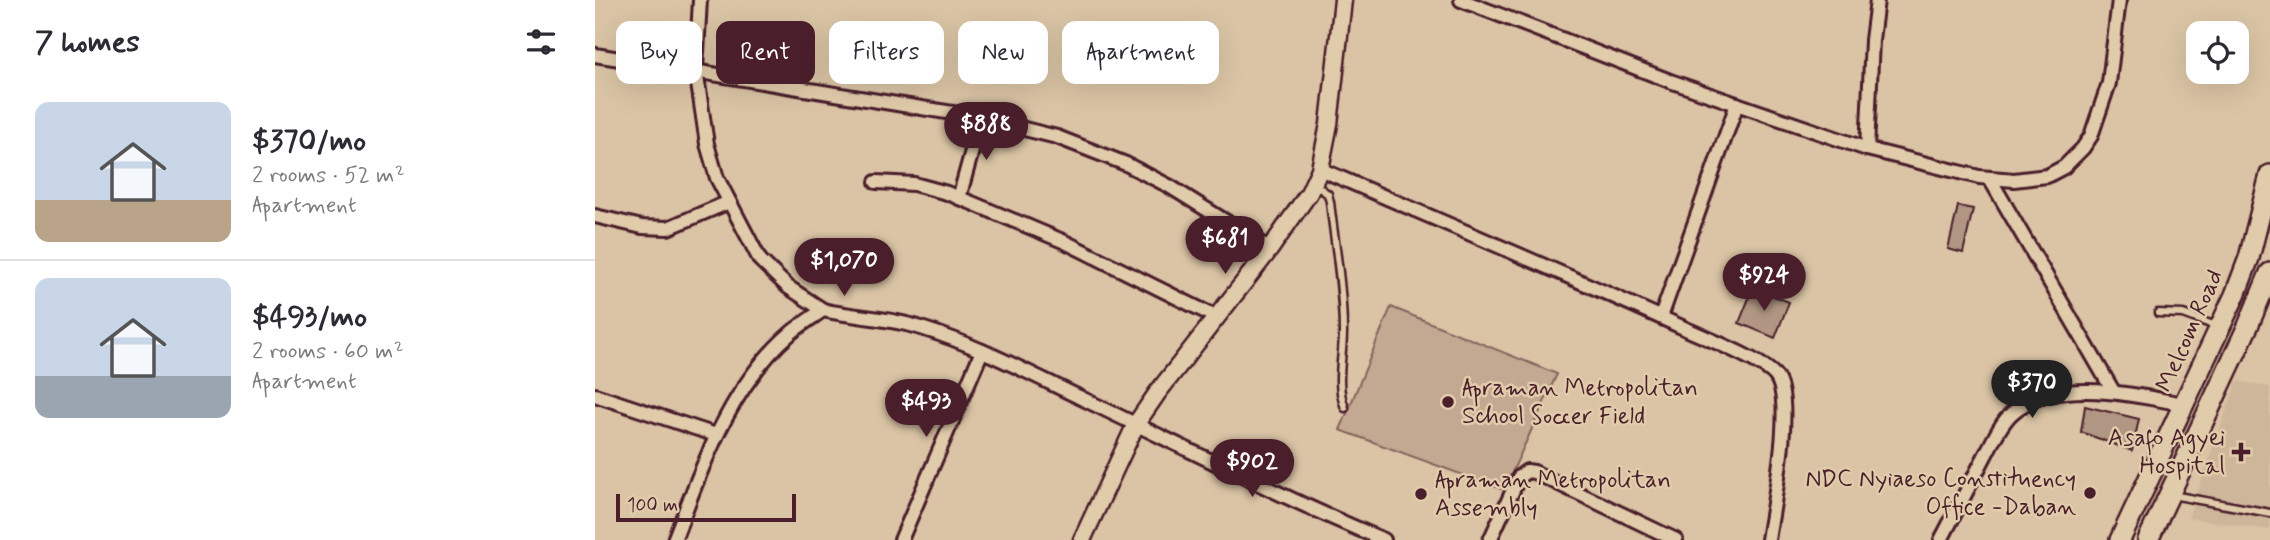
<!DOCTYPE html>
<meta charset="utf-8">
<style>
body{margin:0;font-family:Mynerve,sans-serif;background:#f7f7f7;color:#2b2b33;height:100vh;display:flex;flex-direction:column;font-size:26px;white-space:nowrap}
*{box-sizing:border-box;margin:0}
p{font-size:23px;color:#7c7c81}
.icon{flex:none;width:38px;height:38px;fill:none;stroke:currentColor;stroke-width:2;stroke-linecap:round;stroke-linejoin:round}
.map{position:relative;flex:1;overflow:hidden}
.details{display:flex;flex-direction:column;background:#fff;width:595px}
.details>*{flex:none}
.hud{position:absolute;left:21px;top:21px;width:665px;height:63px;display:flex;gap:14px}
.fabs{position:absolute;left:1591px;top:21px;display:grid;gap:14px}
.fabs a{display:grid;place-items:center;width:63px;height:63px;border-radius:14px;background:#fff;box-shadow:0 7px 28px #0002;font-size:35px}
.scale{position:absolute;left:21px;bottom:18px;width:180px;box-sizing:border-box;padding-left:7px;border:4px solid #4a1f2b;border-top:0;font-size:19px;line-height:24px;white-space:nowrap;color:#4a1f2b;-webkit-text-stroke:5px #e0cbaa;paint-order:stroke}
.price{position:absolute;translate:-50% -60px;padding:0 16px;border-radius:24px;background:#4a1f2b;color:#fff;font-size:23px;line-height:46px;filter:drop-shadow(0 2px 4px #0008)}
.price::after{content:'';position:absolute;left:50%;top:42px;width:21px;height:16px;margin-left:-10px;background:inherit;clip-path:polygon(0 0,100% 0,50% 100%)}
.price.active{background:#222;color:#fff}
ul{padding:0;list-style:none}
li{display:flex;align-items:center;gap:21px;height:175px;padding:0 35px}
li+li{border-top:2px solid #e1e1e2}
li span{display:grid;place-items:center;flex:none;width:196px;height:140px;border-radius:14px;color:#555}
li>.icon{margin-inline-start:auto}
span .icon{width:84px;height:84px;fill:#fffc;stroke-width:1}
li b{font-size:30px}
h2{display:flex;justify-content:space-between;align-items:center;height:84px;padding:0 35px;font-size:30px}
.pill{padding:0 24px;border-radius:14px;background:#fff;box-shadow:0 7px 28px #0002;font-size:24px;line-height:63px}
.pill.active{background:#4a1f2b;color:#fff}
main{display:flex;flex:1;min-height:0}
.map>svg:first-child{display:block}
.built{fill:#ceb69b}
.green{fill:#c3a991;stroke:#86645e;stroke-width:2}
.building{fill:#b19683;stroke:#4a1f2b;stroke-width:2}
.lines{fill:none;stroke-linecap:round;stroke-linejoin:round}
.service-casing{stroke:#4a1f2b;stroke-width:11}
.minor-casing{stroke:#4a1f2b;stroke-width:18}
.tertiary-casing{stroke:#4a1f2b;stroke-width:21}
.secondary-casing{stroke:#4a1f2b;stroke-width:24}
.service{stroke:#e0cbaa;stroke-width:6}
.minor{stroke:#e0cbaa;stroke-width:12}
.tertiary{stroke:#e0cbaa;stroke-width:16}
.secondary{stroke:#e0cbaa;stroke-width:19}
.poi-dot{fill:#4a1f2b;stroke:#e0cbaa;stroke-width:2.5}
.labels{text-anchor:middle;dominant-baseline:central;stroke-width:5;stroke-linejoin:round;paint-order:stroke}
.street-label{font-size:24px;fill:#4a1f2b;stroke:#e0cbaa}
.poi-label{font-size:24px;fill:#4a1f2b;stroke:#e0cbaa;text-anchor:start}
</style>
<main>
<section class="details">
<h2>7 homes<svg class="icon" aria-label="filters" viewBox="0 0 24 24"><path d="M4 7h16M4 17h16"/><circle cx="9" cy="7" r="2"/><circle cx="15" cy="17" r="2"/></svg></h2>
<ul>
<li><span style="background:linear-gradient(#c9d6e8 70%,#b9a48a 0)"><svg class="icon" aria-label="home" viewBox="0 0 24 24"><path d="M3 11l9-7 9 7M6 9v11h12V9"/></svg></span><div><b>$370/mo</b><p>2 rooms · 52 m²</p><p>Apartment</p></div></li>
<li><span style="background:linear-gradient(#c9d6e8 70%,#9aa5b1 0)"><svg class="icon" aria-label="home" viewBox="0 0 24 24"><path d="M3 11l9-7 9 7M6 9v11h12V9"/></svg></span><div><b>$493/mo</b><p>2 rooms · 60 m²</p><p>Apartment</p></div></li>
</ul>
</section>
<div class="map">
<svg width="1675" height="540" viewBox="0 0 1675 540">
<rect width="100%" height="100%" fill="#dac4a5"/>
<filter id="ink" filterUnits="userSpaceOnUse"><feTurbulence type="fractalNoise" baseFrequency=".0143" numOctaves="2"/><feDisplacementMap in="SourceGraphic" scale="14" xChannelSelector="R" yChannelSelector="G"/><feConvolveMatrix kernelMatrix="1 2 1 2 8 2 1 2 1" color-interpolation-filters="sRGB"/></filter>
<g filter="url(#ink)">
<path class="built" d="M1642,381l33,6v143l-82,-12z"/>
<path class="green" d="M796,307l166,67 -53,116 -164,-60z"/>
<g class="building">
<path d="M325,26l14,2 -2,11 -13,-2z"/>
<path d="M1363,206l15,3 -10,44 -15,-4z"/>
<path d="M1158,288l36,14 -14,36 -36,-15z"/>
<path d="M1490,406l54,13 -7,32 -51,-19z"/>
</g>
<g class="lines">
<defs>
<g id="service">
<path d="M719,184l14,10 2,8c5,43 13,87 13,130 0,27 -8,50 2,76"/>
<path d="M1563,313l25,1 33,12"/>
<path d="M1577,495l98,18"/>
</g>
<g id="minor">
<path d="M105,0l-4,70 11,74 10,34 43,82 28,27 35,23"/>
<path d="M866,0l209,81 197,68 112,28 35,3 33,-4 17,-9 19,-19 8,-12 18,-53 10,-83"/>
<path d="M0,55l376,61 86,21 69,27 43,22 101,63"/>
<path d="M1272,149l5,-109 5,-40"/>
<path d="M725,169c122,53 244,104 364,159 19,9 84,34 93,50 17,28 -4,127 -9,162"/>
<path d="M1395,179l123,212"/>
<path d="M281,182l38,2 33,9 25,10 93,39 151,75"/>
<path d="M364,198l22,-80"/>
<path d="M0,216l47,11 26,1 61,-26"/>
<path d="M1066,317l76,-213"/>
<path d="M0,395l121,40"/>
<path d="M79,540c29,-74 55,-154 118,-208 10,-8 21,-15 31,-22 33,8 66,7 98,18 56,17 108,45 160,70 101,48 200,99 303,142"/>
<path d="M306,540l81,-189"/>
<path d="M895,540l29,-63 8,-6 7,1 142,68"/>
<path d="M1346,540c15,-29 30,-57 45,-86 7,-13 14,-30 26,-41 42,-37 122,-18 171,-9"/>
</g>
<path id="tertiary" d="M487,540l54,-116 22,-32 112,-143 39,-56 11,-24 9,-45 14,-124"/>
<g id="secondary">
<path d="M1525,540l115,-245 14,-37 21,-83"/>
<path d="M1553,540l100,-214 22,-53"/>
</g>
</defs>
<use href="#service" class="service-casing"/>
<use href="#minor" class="minor-casing"/>
<use href="#tertiary" class="tertiary-casing"/>
<use href="#secondary" class="secondary-casing"/>
<use href="#service" class="service"/>
<use href="#minor" class="minor"/>
<use href="#tertiary" class="tertiary"/>
<use href="#secondary" class="secondary"/>
</g>
</g>
<g class="poi-dot">
<circle cx="853" cy="402" r="7"/>
<path d="M1642.5 441.5h7v7h7v7h-7v7h-7v-7h-7v-7h7z"/>
<circle cx="1495" cy="493" r="7"/>
<circle cx="826" cy="494" r="7"/>
</g>
<g class="labels">
<g class="street-label">
<text transform="translate(1595 331) rotate(-66)">Melcom Road</text>
</g>
<g class="poi-label">
<text x="867" y="388">Apraman Metropolitan<tspan x="867" dy="28">School Soccer Field</tspan></text>
<text x="1630" y="438" text-anchor="end">Asafo Agyei<tspan x="1630" dy="28">Hospital</tspan></text>
<text x="1481" y="479" text-anchor="end">NDC Nyiaeso Constituency<tspan x="1481" dy="28">Office -Daban</tspan></text>
<text x="840" y="480">Apraman Metropolitan<tspan x="840" dy="28">Assembly</tspan></text>
</g>
</g>
</svg>
<div class="fabs">
<a><svg class="icon" aria-label="locate" viewBox="0 0 24 24"><circle cx="12" cy="12" r="6"/><path d="M12 2v4M12 18v4M2 12h4M18 12h4"/></svg></a>
</div>
<div class="scale">100 m</div>
<b class="price" style="left:391px;top:162px">$888</b>
<b class="price" style="left:630px;top:276px">$681</b>
<b class="price" style="left:249px;top:298px">$1,070</b>
<b class="price" style="left:1169px;top:313px">$924</b>
<b class="price active" style="left:1437px;top:420px">$370</b>
<b class="price" style="left:331px;top:439px">$493</b>
<b class="price" style="left:657px;top:499px">$902</b>
<div class="hud">
<a class="pill">Buy</a>
<a class="pill active">Rent</a>
<a class="pill">Filters</a>
<a class="pill">New</a>
<a class="pill">Apartment</a>
</div>
</div>
</main>
